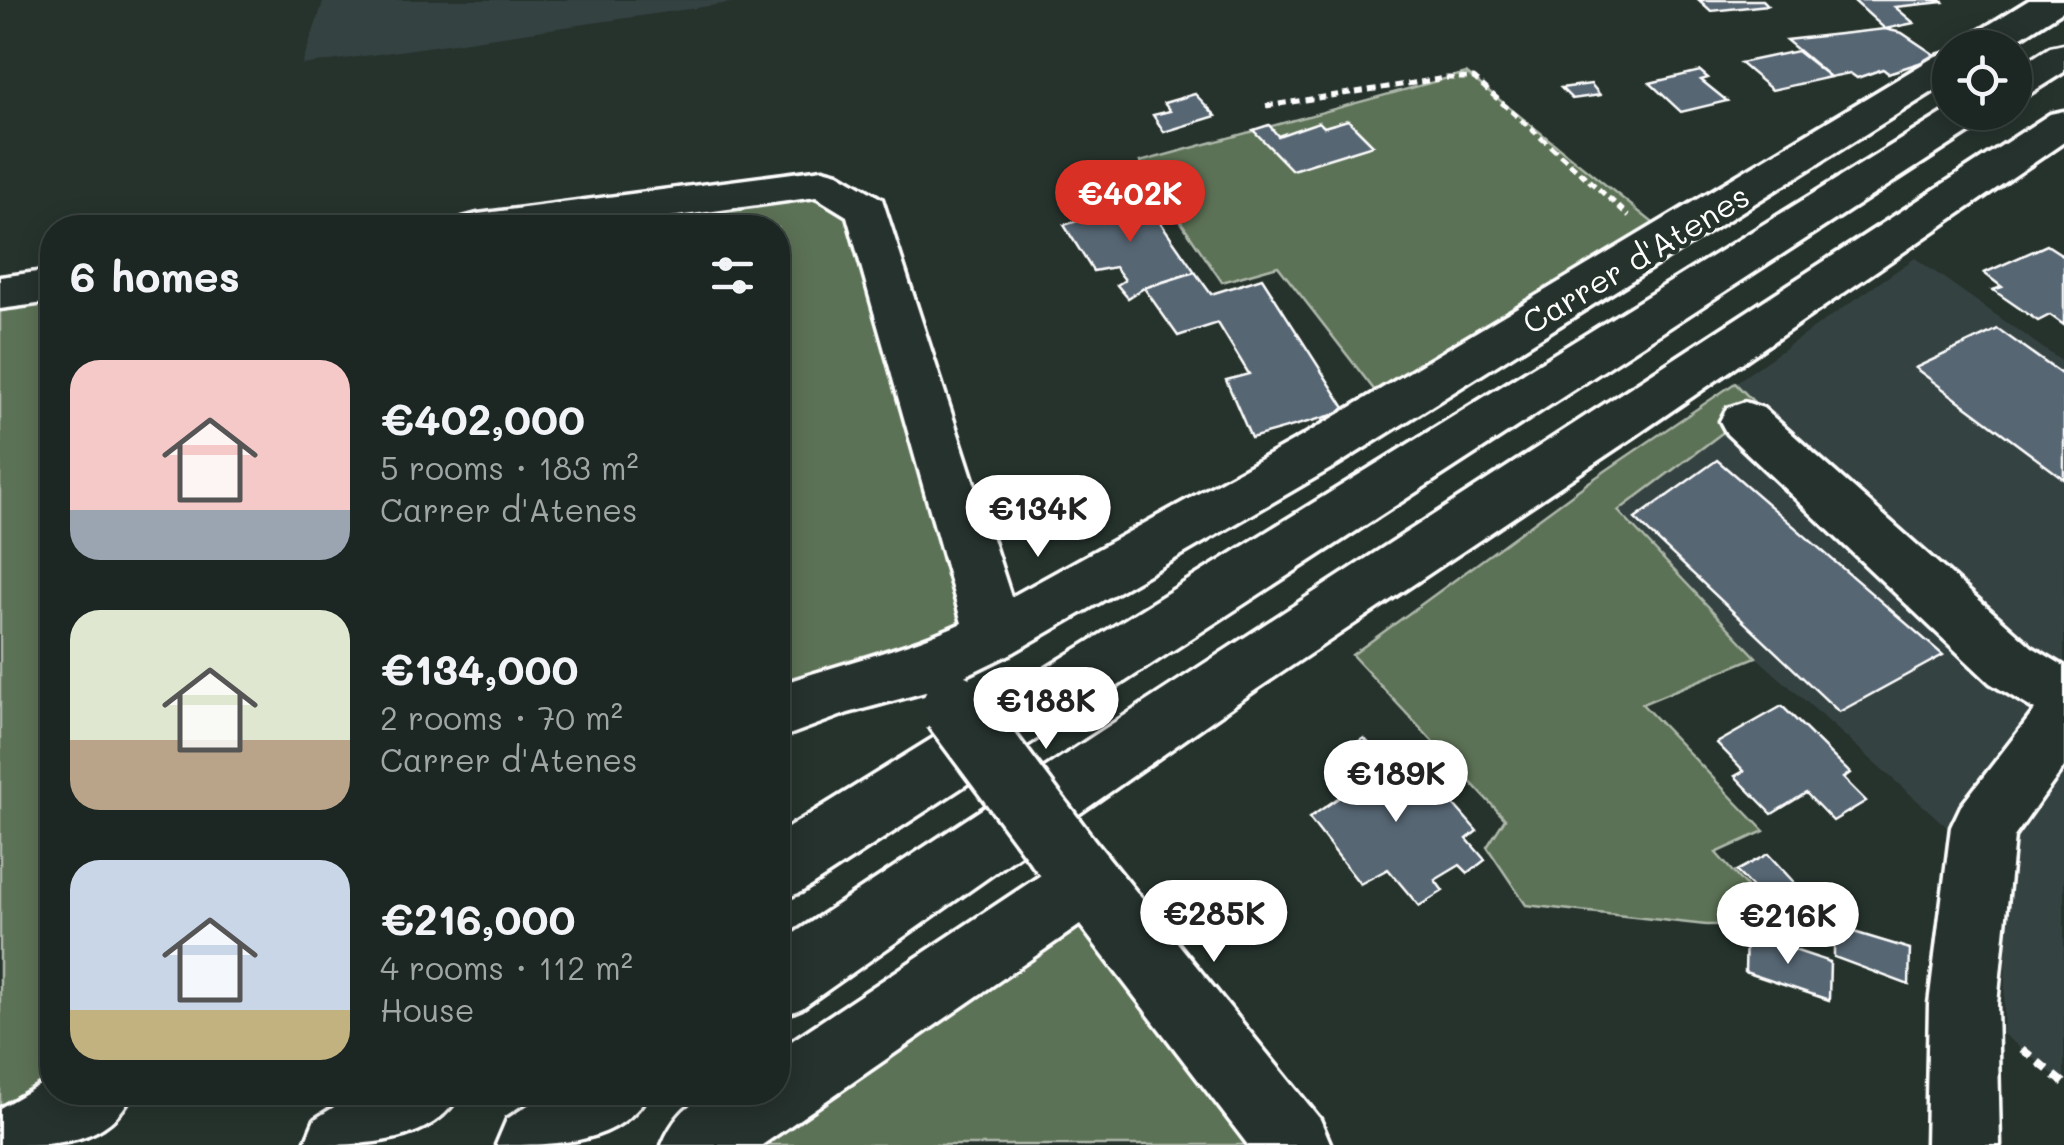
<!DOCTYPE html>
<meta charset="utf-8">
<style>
body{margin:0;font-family:Mali,sans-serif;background:#29322f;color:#f1f3f6;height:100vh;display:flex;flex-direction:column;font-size:38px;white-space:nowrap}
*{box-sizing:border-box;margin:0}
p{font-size:32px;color:#a0a5a5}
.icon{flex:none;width:55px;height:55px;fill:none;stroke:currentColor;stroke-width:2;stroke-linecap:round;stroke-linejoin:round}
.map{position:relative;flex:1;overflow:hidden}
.panel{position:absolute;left:40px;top:215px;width:750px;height:890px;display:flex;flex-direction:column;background:#1c2622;border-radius:40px;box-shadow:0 5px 25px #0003,0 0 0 2px #3a4340}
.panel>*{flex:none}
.controls{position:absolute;left:1932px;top:30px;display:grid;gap:20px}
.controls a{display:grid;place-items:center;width:100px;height:100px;border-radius:50%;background:#1c2622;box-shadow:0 5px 25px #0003,0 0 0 2px #3a4340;font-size:50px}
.price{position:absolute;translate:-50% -85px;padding:0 22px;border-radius:35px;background:#fff;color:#222;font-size:32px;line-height:65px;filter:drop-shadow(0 2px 5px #0008)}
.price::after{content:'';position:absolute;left:50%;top:60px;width:30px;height:22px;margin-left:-15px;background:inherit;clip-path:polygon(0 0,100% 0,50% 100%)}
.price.active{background:#d93025;color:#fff}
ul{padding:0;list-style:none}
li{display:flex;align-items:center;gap:30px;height:250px;padding:0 30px}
li span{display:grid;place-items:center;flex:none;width:280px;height:200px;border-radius:30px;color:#555}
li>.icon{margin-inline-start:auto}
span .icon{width:120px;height:120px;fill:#fffc;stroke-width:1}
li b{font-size:42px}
h2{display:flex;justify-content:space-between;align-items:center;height:120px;padding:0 30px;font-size:42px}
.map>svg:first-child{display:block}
.built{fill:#354242}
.green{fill:#5c7256;stroke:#aeb8aa;stroke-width:2.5}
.building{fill:#576673;stroke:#fff;stroke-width:2.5}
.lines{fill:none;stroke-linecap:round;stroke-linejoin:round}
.minor-casing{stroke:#fff;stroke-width:7}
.highway-casing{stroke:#fff;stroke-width:7}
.path-far1{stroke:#fff;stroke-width:5;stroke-dasharray:8 5;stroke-linecap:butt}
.path{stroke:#fff;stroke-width:8;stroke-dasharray:12 9;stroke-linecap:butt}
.minor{fill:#26332d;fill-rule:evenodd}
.highway{fill:#26332d;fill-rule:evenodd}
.minor-bridge-casing{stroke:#fff;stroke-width:72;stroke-linecap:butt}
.minor-bridge{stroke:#26332d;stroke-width:65}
.labels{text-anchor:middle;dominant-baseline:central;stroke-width:9;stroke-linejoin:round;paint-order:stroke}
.street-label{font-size:32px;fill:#fff;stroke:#26332d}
</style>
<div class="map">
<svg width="2064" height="1145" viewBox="0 0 2064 1145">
<rect width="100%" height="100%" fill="#26332d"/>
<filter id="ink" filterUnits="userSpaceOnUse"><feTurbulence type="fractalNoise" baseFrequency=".01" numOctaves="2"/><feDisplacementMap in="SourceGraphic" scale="20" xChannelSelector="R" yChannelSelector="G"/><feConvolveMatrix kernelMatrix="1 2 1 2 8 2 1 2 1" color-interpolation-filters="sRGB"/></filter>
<g filter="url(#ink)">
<g class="built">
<path d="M324,0h426l-448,65z"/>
<path d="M1915,258l149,105v720l-61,-49 6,-152 -253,-225 -138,-146 139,-105 -22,-23z"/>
</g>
<g class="green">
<path d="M1466,73l191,153 -278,170 -101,-130 -56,16 -82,-120z"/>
<path d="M821,192l36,27 106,406 -185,57v-454h-224z"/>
<path d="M52,294v796l-52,30v-819z"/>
<path d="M1735,383l23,23 -140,105 138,146 -114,47 122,127 -48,22 63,71 -73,1 -180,-20 -39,-58 18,-28 -153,-164 237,-173z"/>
<path d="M1082,918l172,227h-493z"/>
</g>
<g class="building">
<path d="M1699,0h64l5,5 -57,6z"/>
<path d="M1853,0h88l2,2 -48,5 19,16 -29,6z"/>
<path d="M1885,29l17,4 36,24 -50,16 -5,-4 -26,9 -7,-5 -20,4 -44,-37z"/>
<path d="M1797,51l33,26 -58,13 -32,-27z"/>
<path d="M1700,71l8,7 -7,2 26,21 -46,11 -31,-29z"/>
<path d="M1591,84l9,11 -28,4 -11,-11z"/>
<path d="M1195,94l21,22 -52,16 -11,-17 17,-4 -6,-8z"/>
<path d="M1348,120l25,25 -81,25 -39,-40 16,-5 9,11 41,-14 5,5z"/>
<path d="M1140,193l55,79 -51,16 -16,10 -11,-13 8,-5 -10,-13 -22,4 -29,-46 39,-12 -4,-8z"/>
<path d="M2047,245l17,11v69l-14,-10 -12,6 -45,-31 9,-3 -18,-14z"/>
<path d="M1195,272l16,22 51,-16 85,133 -96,27 -25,-58 23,-6 -31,-51 -40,13 -34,-48z"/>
<path d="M1998,329l66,47v103l-149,-111z"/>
<path d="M1717,460l226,195 -104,57 -204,-193z"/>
<path d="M1782,706l68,67 -7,5 23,23 -33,20 -27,-28 -34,21 -37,-38 9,-5 -27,-28z"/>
<path d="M1364,738l25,28 22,-10 66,75 -10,8 18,21 -17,13 -8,-8 -25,15 8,11 -24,15 -31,-37 -28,15 -51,-66 51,-35 -25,-27z"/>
<path d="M1768,854l45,49 -31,15 -46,-47z"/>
<path d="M1834,926l76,23 -1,36 -75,-28z"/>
<path d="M1746,934l84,28 -1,38 -84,-28z"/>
</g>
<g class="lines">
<defs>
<g id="minor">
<path d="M2029,0h35v10l-60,38h-46l6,-8z"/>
<path d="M1950,52v29l-613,384 -323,187 -74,36 -92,25 -70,26v-54c61,-21 125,-35 184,-62l-115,-407 -31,-19 -226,31h-134l7,-10 15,-4 345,-45 15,4 44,26 129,398 290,-160 635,-381z"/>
<path d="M52,270v32l-52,7v-32z"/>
<path d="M1745,402l18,6 269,239 32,19v101l-50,70 -17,167 3,141h-74l3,-141 22,-177 10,-21 74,-96 -45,-27 -263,-249 -7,-13 7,-13z"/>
<path d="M1064,822l23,9 233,288 11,26h-83l-168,-220 -318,220h-100c25,-59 60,-53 116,-53v-42l263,-175 -9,-22 9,-22z"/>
<path d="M52,1078v14h81c-25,53 -77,53 -133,53v-37z"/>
</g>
<g id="highway">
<path d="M2064,44v28l-35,22 -14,4v-29l35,-22z"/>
<path d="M1950,109v3h43l-6,9 -1186,771 -23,9v-67z"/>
<path d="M2064,111v31l-429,294 -381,255 -452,317 -24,10v-74c421,-280 848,-552 1272,-830z"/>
<path d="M358,1092h103c-29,53 -95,53 -157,53l11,-26z"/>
<path d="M548,1092h101c-28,53 -92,53 -153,53l11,-26z"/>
</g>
</defs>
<use href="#minor" class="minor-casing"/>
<use href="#highway" class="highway-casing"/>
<path class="path-far1" d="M1266,106l180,-28h28l155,138"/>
<path class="path" d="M2022,1049l42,34"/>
<use href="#minor" class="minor"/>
<use href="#highway" class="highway"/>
<defs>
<path id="minor-bridge" d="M955,707l108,145"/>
</defs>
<use href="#minor-bridge" class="minor-bridge-casing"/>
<use href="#minor-bridge" class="minor-bridge"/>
</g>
</g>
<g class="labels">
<g class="street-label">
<text transform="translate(1635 258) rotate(-31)">Carrer d'Atenes</text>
</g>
</g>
</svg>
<div class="controls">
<a><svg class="icon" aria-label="locate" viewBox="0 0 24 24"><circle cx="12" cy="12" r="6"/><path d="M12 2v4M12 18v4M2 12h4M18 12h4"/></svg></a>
</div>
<b class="price active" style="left:1130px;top:245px">€402K</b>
<b class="price" style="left:1038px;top:560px">€134K</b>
<b class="price" style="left:1046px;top:752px">€188K</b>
<b class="price" style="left:1396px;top:825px">€189K</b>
<b class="price" style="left:1214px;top:965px">€285K</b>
<b class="price" style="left:1788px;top:967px">€216K</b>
<section class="panel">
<h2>6 homes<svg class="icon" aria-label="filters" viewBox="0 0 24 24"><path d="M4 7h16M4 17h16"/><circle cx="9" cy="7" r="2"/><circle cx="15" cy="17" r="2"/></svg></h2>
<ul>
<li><span style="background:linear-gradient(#f6c9c9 75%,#9aa5b1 0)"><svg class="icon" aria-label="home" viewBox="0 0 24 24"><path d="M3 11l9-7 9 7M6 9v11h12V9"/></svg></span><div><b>€402,000</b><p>5 rooms · 183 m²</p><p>Carrer d'Atenes</p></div></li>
<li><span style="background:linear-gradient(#dfe7d0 65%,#b9a48a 0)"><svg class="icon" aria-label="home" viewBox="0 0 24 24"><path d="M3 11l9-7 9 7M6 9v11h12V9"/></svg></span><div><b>€134,000</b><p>2 rooms · 70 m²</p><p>Carrer d'Atenes</p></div></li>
<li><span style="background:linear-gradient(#c9d6e8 75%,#c2b280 0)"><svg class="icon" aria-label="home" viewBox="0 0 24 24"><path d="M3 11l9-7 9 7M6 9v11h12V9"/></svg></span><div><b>€216,000</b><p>4 rooms · 112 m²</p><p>House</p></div></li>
</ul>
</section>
</div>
